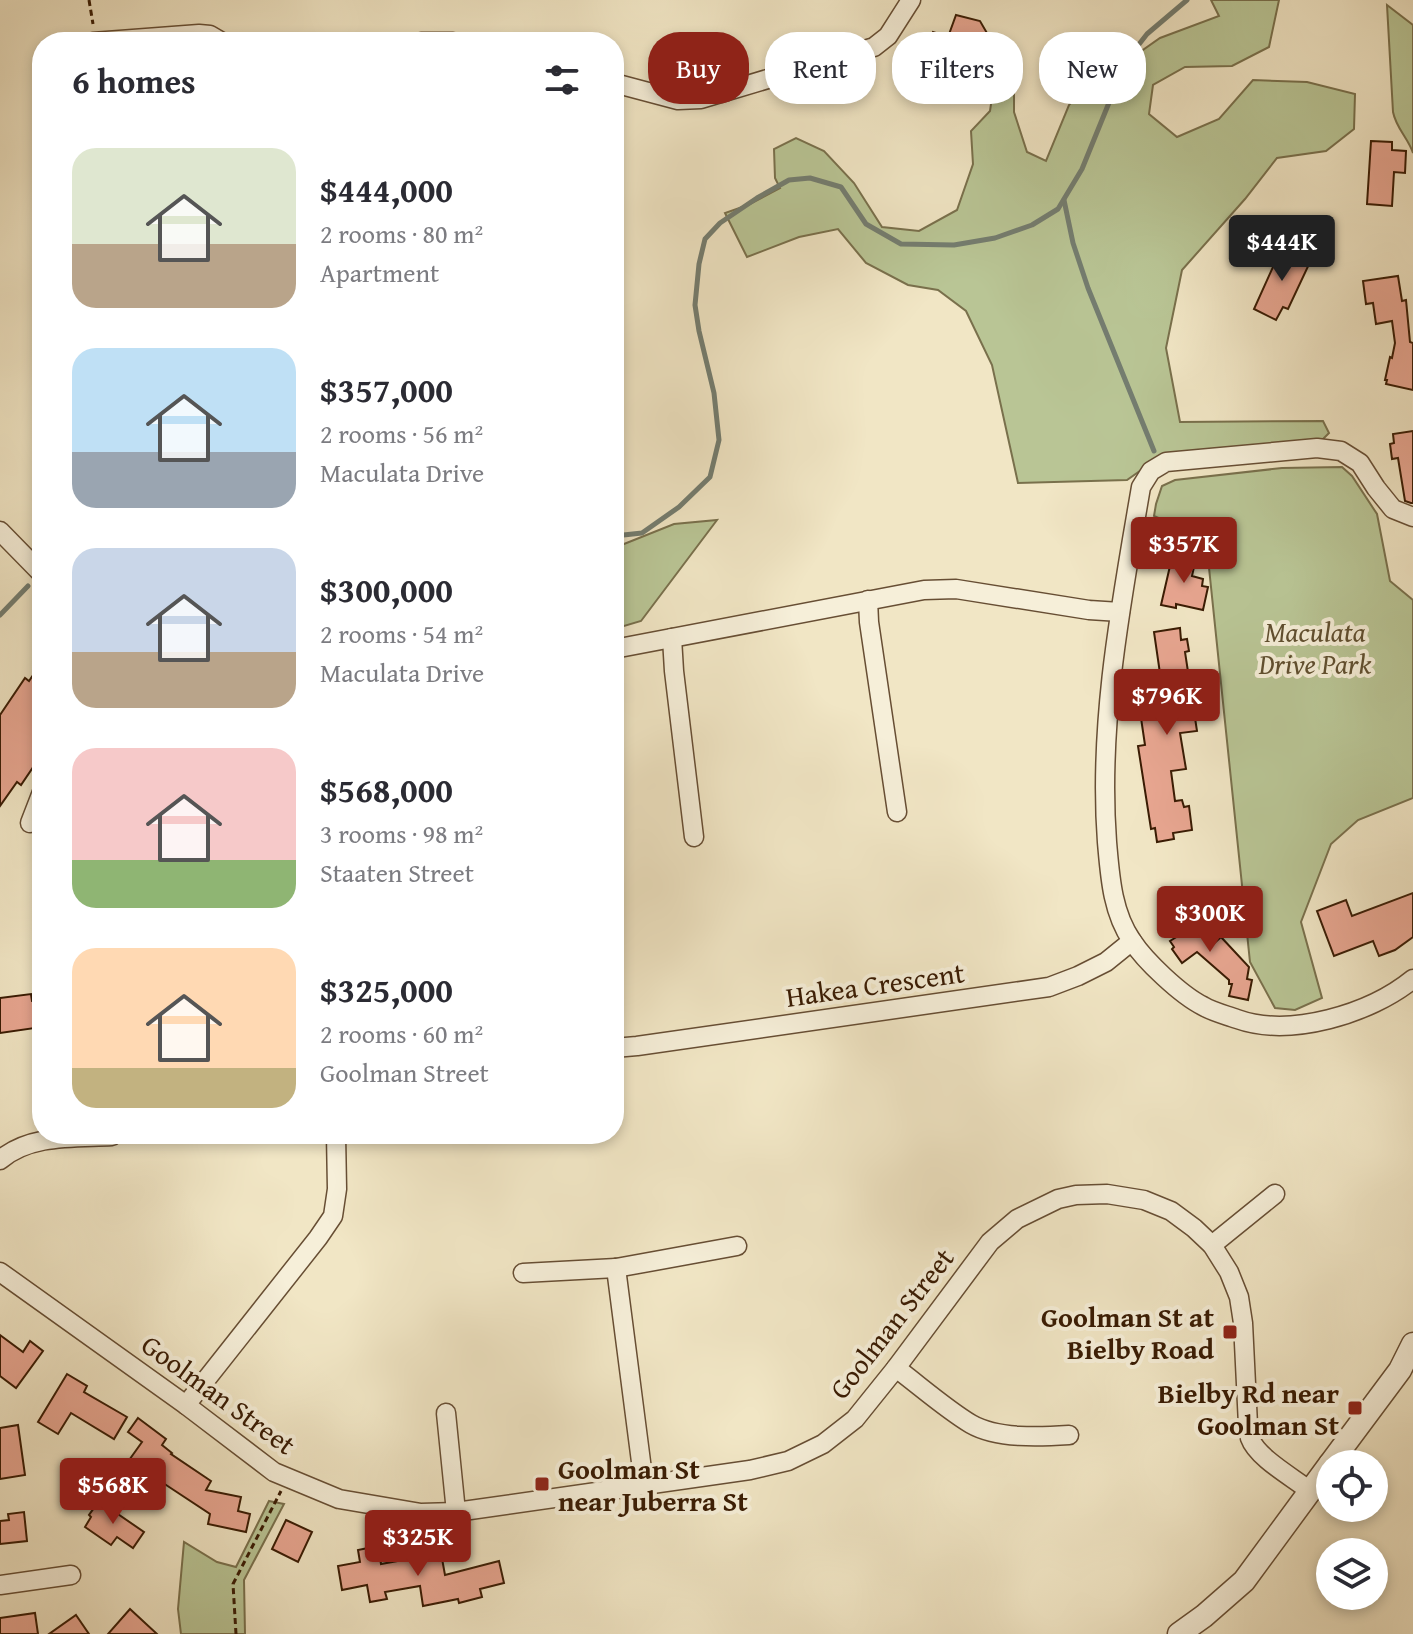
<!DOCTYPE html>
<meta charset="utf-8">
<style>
body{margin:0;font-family:"Gentium Book Plus",serif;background:#f7f7f7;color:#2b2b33;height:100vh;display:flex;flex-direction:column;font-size:30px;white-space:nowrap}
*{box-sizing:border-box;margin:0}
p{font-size:26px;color:#7c7c81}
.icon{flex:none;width:44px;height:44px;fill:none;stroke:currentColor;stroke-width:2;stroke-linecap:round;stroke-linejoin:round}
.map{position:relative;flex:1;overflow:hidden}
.side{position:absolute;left:32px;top:32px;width:592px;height:1112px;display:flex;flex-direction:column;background:#fff;border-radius:32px;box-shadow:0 4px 12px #0003}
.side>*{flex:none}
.banner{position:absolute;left:648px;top:32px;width:644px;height:72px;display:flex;gap:16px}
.controls{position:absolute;left:1316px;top:1450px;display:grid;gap:16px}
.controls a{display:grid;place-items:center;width:72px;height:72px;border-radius:50%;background:#fff;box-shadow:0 4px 12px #0003;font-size:40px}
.price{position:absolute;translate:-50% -68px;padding:0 18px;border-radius:8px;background:#8f2418;color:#fff;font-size:26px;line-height:52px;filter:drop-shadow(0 2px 4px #0008)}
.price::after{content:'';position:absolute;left:50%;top:48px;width:24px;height:18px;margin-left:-12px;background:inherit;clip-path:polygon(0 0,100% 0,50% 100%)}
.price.on{background:#222;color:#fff}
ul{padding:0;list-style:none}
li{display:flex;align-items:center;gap:24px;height:200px;padding:0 40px}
li span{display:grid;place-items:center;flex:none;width:224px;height:160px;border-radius:24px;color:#555}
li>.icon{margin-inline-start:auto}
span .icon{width:96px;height:96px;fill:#fffc;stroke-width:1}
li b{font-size:34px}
h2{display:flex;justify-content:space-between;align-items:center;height:96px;padding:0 40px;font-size:34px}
.chip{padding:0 28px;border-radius:32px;background:#fff;box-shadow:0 4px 12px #0003;font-size:28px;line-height:72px}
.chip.on{background:#8f2418;color:#fff}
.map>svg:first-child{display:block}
.green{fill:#b9c595;stroke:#79704c;stroke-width:2}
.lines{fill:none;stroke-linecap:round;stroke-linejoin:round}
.stream{stroke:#747d70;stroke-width:5}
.building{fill:#e8a691;stroke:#391b03;stroke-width:2}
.minor-casing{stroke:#674e34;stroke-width:21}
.tertiary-casing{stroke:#674e34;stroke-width:25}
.path{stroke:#391b03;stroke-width:3;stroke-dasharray:6 4;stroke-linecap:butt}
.minor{stroke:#f6efd9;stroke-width:18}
.tertiary{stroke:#f6efd9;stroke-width:22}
.poi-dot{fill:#8f2418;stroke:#f6efd9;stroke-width:3}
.labels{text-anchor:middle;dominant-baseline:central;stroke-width:8;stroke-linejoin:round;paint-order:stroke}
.park-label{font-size:28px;font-style:italic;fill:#5f4e2f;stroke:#f6efd9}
.street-label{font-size:28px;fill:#391b03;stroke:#f6efd9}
.poi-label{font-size:28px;font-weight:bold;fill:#391b03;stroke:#f6efd9;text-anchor:end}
</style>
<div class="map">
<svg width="1413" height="1634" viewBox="0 0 1413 1634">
<rect width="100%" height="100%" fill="#f1e6c5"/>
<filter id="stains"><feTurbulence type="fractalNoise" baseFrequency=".0025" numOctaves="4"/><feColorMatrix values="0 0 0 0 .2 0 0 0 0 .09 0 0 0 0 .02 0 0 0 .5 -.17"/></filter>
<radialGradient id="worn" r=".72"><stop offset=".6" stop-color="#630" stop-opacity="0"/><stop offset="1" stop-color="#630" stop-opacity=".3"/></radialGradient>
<g class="green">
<path d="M1211,0h68l-10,47 -37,19 -47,1 -32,18 -4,29 28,23 42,-18 34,-39 54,2 48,12 -1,35 -28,22 -49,7 -32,41 -63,71 -16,78 14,74 143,-1 6,12 -7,7 -158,14 -37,26 -109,3 -26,-118 -26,-54 -28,-21 -30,-5 -42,-22 -28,-34 -39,8 -52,20 -22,-44 23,-8 32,-17 -5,-10 -1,-29 22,-11 28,13 30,32 28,44 37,4 38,-21 16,-46 -2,-33 19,-20 5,-34 19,1v34l13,40 19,9 23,-56 21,-22 23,-12 47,-33 59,-22z"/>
<path d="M1387,5l26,20v128c-5,-15 -17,-25 -20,-41z"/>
<path d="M1342,467l10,9 25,38 13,67 23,19v198l-55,22 -27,24 -30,78 21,76 -27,12 -20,-2 -25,-46 -44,-423 -52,-23 2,-12 6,-18 13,-6 107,-12z"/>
<path d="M717,520l-76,101 -27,8v-81l60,-24z"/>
<path d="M269,1501l15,3 -40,76 1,54h-64l-3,-25 6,-67 33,20 19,5z"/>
</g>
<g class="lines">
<g class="stream">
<path d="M1064,200l9,43 15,45 66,163"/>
<path d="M614,536l28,-3 37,-26 31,-30 9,-37 -5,-47 -15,-62 -4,-26 4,-41 6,-25 15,-16 37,-25 32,-18 21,-2 31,9 25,37 35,20 53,1 41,-7 37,-13 26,-16 24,-40 44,-108 21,-27 40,-34"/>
<path d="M0,615l28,-29"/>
</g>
</g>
<g class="building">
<path d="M956,15l24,6 18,31 -9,24 -15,5 1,2 -18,5 -6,-20 -28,9 -5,-14 5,-2 10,-29 15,5z"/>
<path d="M1371,141l21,1v8l14,1 -1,22 -11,-1 -2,34 -25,-2z"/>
<path d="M1282,247l29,13 -23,49 -5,-2 -7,13 -22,-11z"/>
<path d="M1398,276l4,25 4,-1 4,42 3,1v47l-27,-6 1,-4h-2l5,-23 2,1 3,-15 -3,-22 -16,3 -3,-21 -7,1 -3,-23z"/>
<path d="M1413,431v72h-2l-6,-2 -7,-43 -6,1 -2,-15 4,-1 -1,-9z"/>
<path d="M1173,553l23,5 -4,18 11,3 -1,7 6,1 -5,23 -27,-6v4l-15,-3z"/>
<path d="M1180,628l1,12 6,-1 2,12 -4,1 12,79 -17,2 6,36 -15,2 4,30 7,-1 2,7 5,-1 3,24 -19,3 1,6 -17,3 -2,-14 -4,1 -13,-83 7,-1 -4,-27 7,-1 -3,-21 18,-2 -9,-62z"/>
<path d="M42,662v92l-21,31 -4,-3 -17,24v-91l25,-37 4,3z"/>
<path d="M1413,893v44l-18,13 -16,6 -6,-15 -39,15 -17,-45 29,-11 6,16z"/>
<path d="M1178,909l6,9 4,-3 22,32 11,-10 28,30 -2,12 5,1 -4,20 -19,-4 3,-12h-3v-4l-32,-28 -15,11 -10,-14 2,-2 -4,-6 8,-5 -13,-18z"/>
<path d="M31,994l1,7 10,-1v27l-42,6v-35z"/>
<path d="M0,1335l23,17 7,-11 13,10 -27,37 -16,-12z"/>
<path d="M67,1374l20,12 -3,6 43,25 -13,22 -43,-26 -13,21 -20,-12z"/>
<path d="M138,1418l28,21 -4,6 10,8 -1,1 40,27 -5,9 35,7 -3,14 12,3 -4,18 -38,-8 2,-10 -56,-37 -13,18 -24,-18 25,-35 -14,-10z"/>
<path d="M18,1425l7,50 -25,4v-51z"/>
<path d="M99,1501l45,31 -11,16 -16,-11 -6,8 -26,-18 6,-10 -2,-2z"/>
<path d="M24,1512l3,29 -27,3v-23l9,-1 -1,-6z"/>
<path d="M286,1520l26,12 -14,30 -26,-13z"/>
<path d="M378,1546l3,18 60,-11 4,22 54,-14 5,22 -24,6 2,8 -23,6 -1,-4 -35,7 -3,-20 -35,6 2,7 -17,3 -3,-17 -25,5 -4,-24 22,-4 -2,-12z"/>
<path d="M130,1609l27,25h-49z"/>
<path d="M35,1613l3,21h-38v-16z"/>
<path d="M76,1615l13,19h-40z"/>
</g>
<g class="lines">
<defs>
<g id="minor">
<path d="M93,42l106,-8 11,1 12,7"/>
<path d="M421,42h32"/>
<path d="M614,83l64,17 23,-1 173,-52 14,-11 23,-36"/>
<path d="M1413,517l-20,-8 -17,-21 -16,-25 -19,-12 -24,-3 -151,14 -15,9 -10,16c-20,117 -43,236 -34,355 3,34 5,70 25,99 13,20 49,54 71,65 10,6 23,9 34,13 53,19 133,-5 176,-40"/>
<path d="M0,531l42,43"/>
<path d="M868,600l1,22 28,190"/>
<path d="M672,638l2,33 20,166"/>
<path d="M614,649l310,-59 32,-1 133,21 31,2"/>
<path d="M30,823l12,-31"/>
<path d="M614,1048l23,-2 412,-59 29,-11 28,-14 26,-21"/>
<path d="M0,1160c30,-26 75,-22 112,-24"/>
<path d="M1212,1245l63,-51"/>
<path d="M616,1268l28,217"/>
<path d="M0,1272l186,133 88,67 65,27 82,14 35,-1 294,-42 38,-9 35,-17 32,-25 41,-51 94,-126 27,-23 41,-20 18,-4 31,-1 37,6 27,11 23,17 18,17 17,27 10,25 4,26 5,102c0,5 1,9 2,13 7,20 44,40 60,53"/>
<path d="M523,1273l93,-5 121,-22"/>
<path d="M896,1368c24,18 50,41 75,56 26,15 69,13 98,11"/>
<path d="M186,1405l132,-167 15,-22 4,-27 -1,-55"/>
<path d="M446,1413l10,99"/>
<path d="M0,1585l71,-10"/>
</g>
<g id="tertiary">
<path d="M1330,1464l70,-94 13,-26"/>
<path d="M1179,1634l25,-18 40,-35 86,-117"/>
</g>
</defs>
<use href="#minor" class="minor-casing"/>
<use href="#tertiary" class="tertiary-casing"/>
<g class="path">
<path d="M89,0l4,24"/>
<path d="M236,1634l-3,-50 48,-93"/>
</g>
<use href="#minor" class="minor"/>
<use href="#tertiary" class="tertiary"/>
</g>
<g class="poi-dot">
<rect x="1222" y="1324" width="16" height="16" rx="4"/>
<rect x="1347" y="1400" width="16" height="16" rx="4"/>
<rect x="534" y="1476" width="16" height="16" rx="4"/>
</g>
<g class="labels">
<g class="park-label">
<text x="1315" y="631">Maculata<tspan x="1315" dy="32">Drive Park</tspan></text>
</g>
<g class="street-label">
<text transform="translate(875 984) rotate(-8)">Hakea Crescent</text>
<text transform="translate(891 1323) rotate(-52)">Goolman Street</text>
<text transform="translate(219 1394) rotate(36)">Goolman Street</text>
</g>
<g class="poi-label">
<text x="1214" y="1316">Goolman St at<tspan x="1214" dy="32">Bielby Road</tspan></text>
<text x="1339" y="1392">Bielby Rd near<tspan x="1339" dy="32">Goolman St</tspan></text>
<text x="558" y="1468" text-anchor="start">Goolman St<tspan x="558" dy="32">near Juberra St</tspan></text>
</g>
</g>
<rect width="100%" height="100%" filter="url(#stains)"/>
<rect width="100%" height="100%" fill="url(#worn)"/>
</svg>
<div class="controls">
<a><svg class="icon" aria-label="locate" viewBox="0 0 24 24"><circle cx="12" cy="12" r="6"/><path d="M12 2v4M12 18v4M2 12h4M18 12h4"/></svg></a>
<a><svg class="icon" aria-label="layers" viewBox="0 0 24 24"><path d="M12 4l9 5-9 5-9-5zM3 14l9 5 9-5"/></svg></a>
</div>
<b class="price on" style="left:1282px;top:283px">$444K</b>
<b class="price" style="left:1184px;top:585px">$357K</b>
<b class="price" style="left:1167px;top:737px">$796K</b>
<b class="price" style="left:1210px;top:954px">$300K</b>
<b class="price" style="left:113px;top:1526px">$568K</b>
<b class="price" style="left:418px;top:1578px">$325K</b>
<div class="banner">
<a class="chip on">Buy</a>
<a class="chip">Rent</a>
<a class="chip">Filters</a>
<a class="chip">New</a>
</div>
<section class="side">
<h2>6 homes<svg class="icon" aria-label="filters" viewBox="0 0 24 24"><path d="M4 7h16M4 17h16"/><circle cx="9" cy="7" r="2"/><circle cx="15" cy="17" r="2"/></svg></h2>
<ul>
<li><span style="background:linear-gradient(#dfe7d0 60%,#b9a48a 0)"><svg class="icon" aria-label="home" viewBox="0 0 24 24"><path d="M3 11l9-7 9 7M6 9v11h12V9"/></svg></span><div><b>$444,000</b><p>2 rooms · 80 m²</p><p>Apartment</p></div></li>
<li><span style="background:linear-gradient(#bfe0f5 65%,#9aa5b1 0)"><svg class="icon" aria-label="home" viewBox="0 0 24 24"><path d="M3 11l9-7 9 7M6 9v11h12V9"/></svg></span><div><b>$357,000</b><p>2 rooms · 56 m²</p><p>Maculata Drive</p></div></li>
<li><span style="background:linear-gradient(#c9d6e8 65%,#b9a48a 0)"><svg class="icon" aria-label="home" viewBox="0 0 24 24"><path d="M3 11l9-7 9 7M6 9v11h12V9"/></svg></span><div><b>$300,000</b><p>2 rooms · 54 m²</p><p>Maculata Drive</p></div></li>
<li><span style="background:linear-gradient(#f6c9c9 70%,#8fb573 0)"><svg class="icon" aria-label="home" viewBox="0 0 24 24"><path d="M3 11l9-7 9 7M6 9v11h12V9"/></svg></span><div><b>$568,000</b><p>3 rooms · 98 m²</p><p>Staaten Street</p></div></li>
<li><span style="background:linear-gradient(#ffd9b3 75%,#c2b280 0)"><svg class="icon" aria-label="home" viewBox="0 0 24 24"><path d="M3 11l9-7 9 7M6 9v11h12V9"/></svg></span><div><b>$325,000</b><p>2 rooms · 60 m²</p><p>Goolman Street</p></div></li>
</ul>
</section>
</div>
